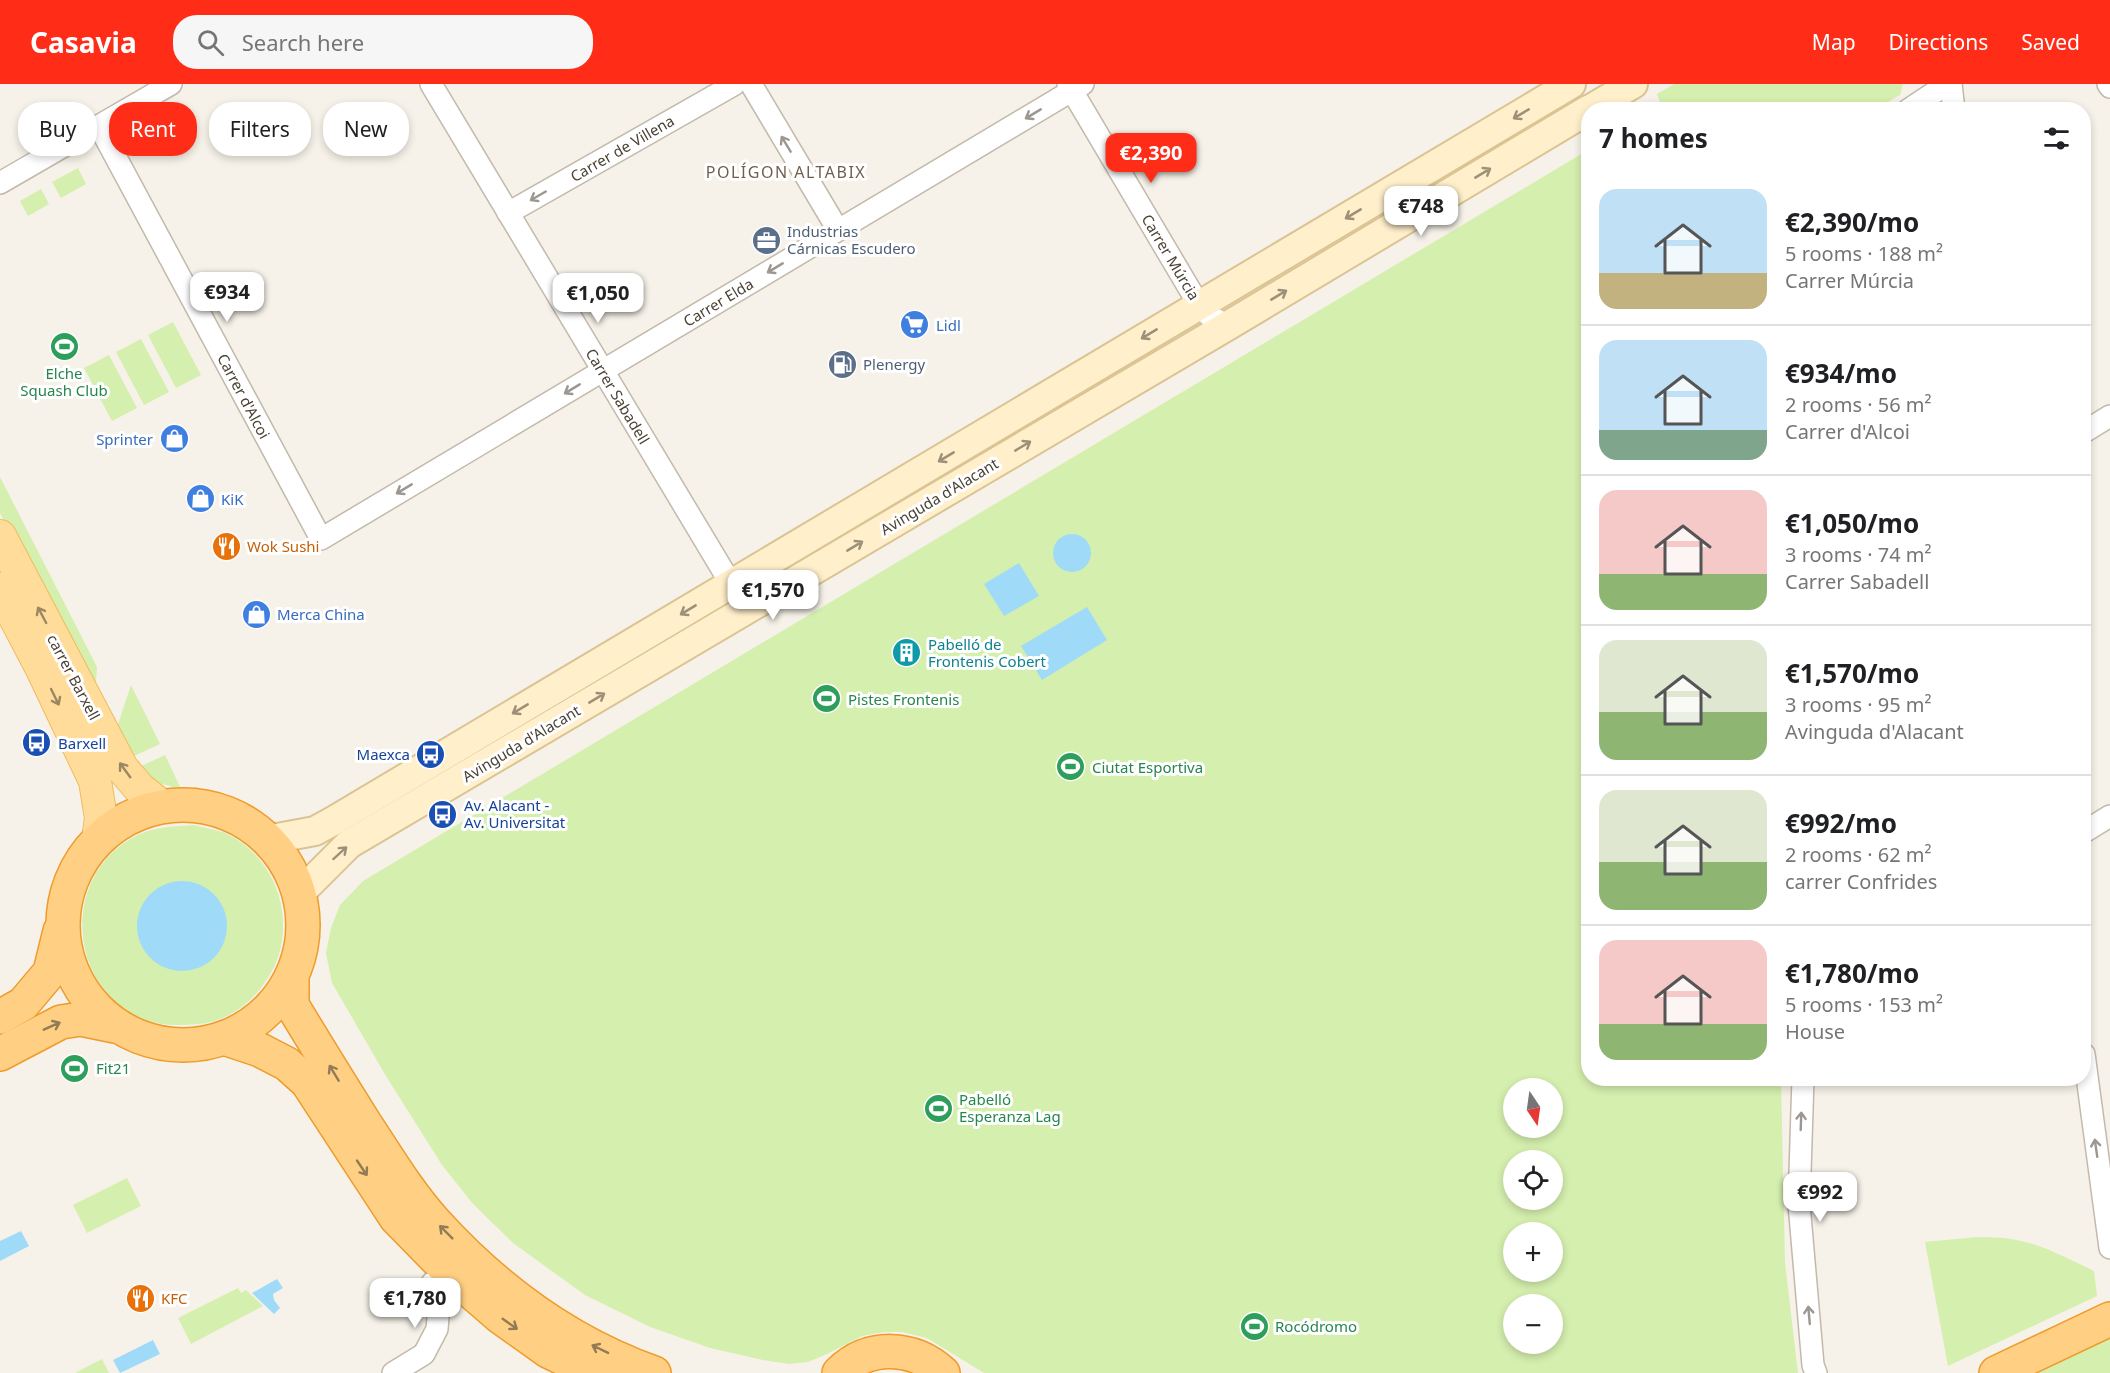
<!DOCTYPE html>
<meta charset="utf-8">
<style>
body{margin:0;font-family:"Noto Sans",sans-serif;background:#f6f6f6;color:#202124;height:100vh;display:flex;flex-direction:column;font-size:22px;white-space:nowrap}
*{box-sizing:border-box;margin:0}
p{font-size:20px;color:#757577}
.icon{flex:none;width:33px;height:33px;fill:none;stroke:currentColor;stroke-width:2;stroke-linecap:round;stroke-linejoin:round}
.map{position:relative;flex:1;overflow:hidden}
.details{position:absolute;left:1581px;top:18px;width:510px;height:984px;display:flex;flex-direction:column;background:#fff;border-radius:24px;box-shadow:0 3px 9px #0003}
.details>*{flex:none}
.top-card{position:absolute;left:18px;top:18px;width:570px;height:54px;display:flex;gap:12px}
.needle{width:39px;rotate:167deg}
.fabs{position:absolute;left:1503px;top:994px;display:grid;gap:12px}
.fabs a{display:grid;place-items:center;width:60px;height:60px;border-radius:50%;background:#fff;box-shadow:0 3px 9px #0003;font-size:30px}
.price{position:absolute;translate:-50% -51px;padding:0 14px;border-radius:12px;background:#fff;color:#222;font-size:20px;line-height:39px;filter:drop-shadow(0 2px 3px #0008)}
.price::after{content:'';position:absolute;left:50%;top:36px;width:18px;height:14px;margin-left:-9px;background:inherit;clip-path:polygon(0 0,100% 0,50% 100%)}
.price.current{background:#ff2c18;color:#fff}
ul{padding:0;list-style:none}
li{display:flex;align-items:center;gap:18px;height:150px;padding:0 18px}
li+li{border-top:2px solid #e0e0e0}
li span{display:grid;place-items:center;flex:none;width:168px;height:120px;border-radius:18px;color:#555}
li>.icon{margin-inline-start:auto}
span .icon{width:72px;height:72px;fill:#fffc;stroke-width:1}
li b{font-size:26px}
h2{display:flex;justify-content:space-between;align-items:center;height:72px;padding:0 18px;font-size:26px}
.chip{padding:0 21px;border-radius:24px;background:#fff;box-shadow:0 3px 9px #0003;font-size:21px;line-height:54px}
.chip.current{background:#ff2c18;color:#fff}
header{display:flex;align-items:center;gap:36px;box-sizing:border-box;height:84px;padding:0 30px;background:#ff2c18;color:#fff}
header strong{font-size:28px}
nav{display:flex;gap:33px;margin-inline-start:auto;font-size:21px}
.search{width:420px;height:54px;background:#f6f6f6;display:flex;align-items:center;gap:15px;box-sizing:border-box;padding:0 21px;border-radius:24px;color:#757577;font-size:22px}
.map>svg:first-child{display:block}
.green{fill:#d5efae;fill-rule:evenodd}
.water{fill:#a0daf9}
.lines{fill:none;stroke-linecap:round;stroke-linejoin:round}
.minor-casing{stroke:#c3b9ab;stroke-width:24}
.secondary-casing{stroke:#dbc494;stroke-width:32}
.primary-casing{stroke:#f1bb5c;stroke-width:34}
.trunk-casing{stroke:#ef9b2b;stroke-width:36}
.minor{stroke:#fff;stroke-width:21}
.secondary{stroke:#ffefcb;stroke-width:28}
.primary{stroke:#ffdc9a;stroke-width:32}
.trunk{stroke:#ffd083;stroke-width:33}
.oneway{stroke:#9c9790}
.oneway2{stroke:#9c9079}
.oneway3{stroke:#9c8763}
.oneway4{stroke:#937b55}
.labels{text-anchor:middle;dominant-baseline:central;stroke-width:6;stroke-linejoin:round;paint-order:stroke}
.street-label{font-size:15px;fill:#4b4236;stroke:#fff}
.service-label{font-size:15px;fill:#4e5e75;stroke:#fff;text-anchor:start}
.shop-label{font-size:15px;fill:#366cbe;stroke:#fff;text-anchor:start}
.leisure-label{font-size:15px;fill:#27864d;stroke:#fff;text-anchor:start}
.food-label{font-size:15px;fill:#c56008;stroke:#fff;text-anchor:start}
.culture-label{font-size:15px;fill:#0d838f;stroke:#fff;text-anchor:start}
.transit-label{font-size:15px;fill:#164399;stroke:#fff;text-anchor:start}
.neighbourhood-label{font-size:16px;letter-spacing:1.5px;fill:#6f5f4c;stroke:#fff}
</style>
<header>
<strong>Casavia</strong>
<div class="search"><svg class="icon" aria-label="search" viewBox="0 0 24 24"><circle cx="10" cy="10" r="6"/><path d="M15 15l6 6"/></svg>Search here</div>
<nav><a>Map</a><a>Directions</a><a>Saved</a></nav>
</header>
<div class="map">
<svg width="2110" height="1289" viewBox="0 0 2110 1289">
<rect width="100%" height="100%" fill="#f6f2e9"/>
<g class="green">
<path d="M1674,0h229l-3,11 -25,14h-213l-5,-15z"/>
<path d="M1588,66v928l193,1 4,184 13,110h-814l-57,-35 -25,-6h-18l-22,4 -35,18 -19,8 -19,2 -26,-4 -53,-12 -60,-21 -65,-32 -72,-52 -40,-39 -31,-39 -56,-89 -54,-93 -6,-30 5,-25 9,-23 23,-24zM1514,1005h38v39h-38zM1514,1077h38v39h-38zM1514,1149h38v39h-38zM1514,1221h38v39h-38z"/>
<path d="M78,84l8,16 -25,14 -9,-16z"/>
<path d="M41,105l8,15 -21,12 -8,-15z"/>
<path d="M173,238l28,53 -25,13 -28,-53z"/>
<path d="M141,255l28,53 -25,13 -28,-53z"/>
<path d="M109,271l28,53 -25,13 -28,-53z"/>
<path d="M0,393l97,190 -2,28 -95,-182z"/>
<path d="M131,601l29,59 -28,13 -16,-27z"/>
<path d="M165,671l16,34 -26,-7 -18,-14z"/>
<path d="M194,741c10,3 21,4 31,8 50,23 72,84 49,134 -14,29 -42,54 -75,57 -20,2 -40,2 -58,-6 -74,-32 -79,-141 -9,-180 19,-11 41,-12 62,-13z"/>
<path d="M127,1094l14,28 -54,27 -14,-28z"/>
<path d="M1977,1153c51,-1 72,13 117,34l3,25 -149,70 -23,-124z"/>
<path d="M238,1204l3,5 5,-3 17,16 -72,38 -13,-26z"/>
<path d="M2110,1245v44h-72l4,-11z"/>
<path d="M102,1275l7,14h-34z"/>
</g>
<g class="water">
<circle cx="1072" cy="469" r="19"/>
<path d="M1019,479l20,33 -35,20 -20,-32z"/>
<path d="M1087,523l20,33 -65,40 -21,-34z"/>
<circle cx="182" cy="842" r="45"/>
<path d="M21,1147l8,15 -29,15v-20z"/>
<path d="M277,1195l6,9 -10,6 1,6 6,8 -6,6 -22,-21z"/>
<path d="M153,1256l7,14 -40,19 -7,-13z"/>
</g>
<g class="lines">
<defs>
<g id="minor">
<path d="M431,0l300,500"/>
<path d="M751,0l87,146"/>
<path d="M1068,0l131,221c9,11 17,16 30,20"/>
<path d="M1951,0l3,26"/>
<path d="M2108,0l2,3"/>
<path d="M1908,26l39,-26"/>
<path d="M99,42l222,413 762,-455"/>
<path d="M0,99l171,-99"/>
<path d="M508,129l227,-129"/>
<path d="M2084,348l26,-16"/>
<path d="M2084,748l26,-16"/>
<path d="M2084,970l26,194"/>
<path d="M1803,994l-4,126 14,161 3,8"/>
<path d="M393,1289l31,-19 13,-25 2,-24 -7,-22"/>
</g>
<g id="secondary">
<path d="M1589,26l44,-26"/>
<path d="M272,755l43,-8 20,-11 1236,-736"/>
<path d="M299,810l50,-50 880,-519 359,-215"/>
</g>
<g id="primary">
<path d="M0,452l122,232 18,21 23,18"/>
<path d="M0,505l41,78 54,114 6,37 -3,22"/>
</g>
<g id="trunk">
<circle cx="183" cy="841" r="120"/>
<path d="M292,892v29c24,40 49,80 74,120 22,33 42,67 69,97 60,66 134,121 219,151"/>
<path d="M0,933l23,-13 27,-32 10,-41"/>
<path d="M224,954l36,12 27,14 20,18 89,136 58,59 45,39 49,35 45,22"/>
<path d="M0,970l61,-32 20,-3 34,7"/>
<path d="M839,1289c30,-30 75,-27 104,0"/>
<path d="M1996,1289l114,-54"/>
</g>
</defs>
<use href="#minor" class="minor-casing"/>
<use href="#secondary" class="secondary-casing"/>
<use href="#primary" class="primary-casing"/>
<use href="#trunk" class="trunk-casing"/>
<use href="#minor" class="minor"/>
<use href="#secondary" class="secondary"/>
<use href="#primary" class="primary"/>
<use href="#trunk" class="trunk"/>
</g>
<defs><path id="oneway-shaft" d="M-6 0H5M1.5-3L5.5 0L1.5 3" fill="none" stroke-width="1.6" stroke-linecap="round" stroke-linejoin="round" transform="scale(1.5)"/></defs>
<g class="oneway">
<use href="#oneway-shaft" transform="translate(1033 30) rotate(149)"/>
<use href="#oneway-shaft" transform="translate(786 60) rotate(-121)"/>
<use href="#oneway-shaft" transform="translate(538 112) rotate(150)"/>
<use href="#oneway-shaft" transform="translate(775 184) rotate(149)"/>
<use href="#oneway-shaft" transform="translate(572 305) rotate(149)"/>
<use href="#oneway-shaft" transform="translate(404 405) rotate(149)"/>
<use href="#oneway-shaft" transform="translate(1801 1037) rotate(-88)"/>
<use href="#oneway-shaft" transform="translate(2096 1064) rotate(-98)"/>
<use href="#oneway-shaft" transform="translate(1809 1231) rotate(-95)"/>
</g>
<g class="oneway2">
<use href="#oneway-shaft" transform="translate(1521 30) rotate(149)"/>
<use href="#oneway-shaft" transform="translate(1483 89) rotate(-31)"/>
<use href="#oneway-shaft" transform="translate(1353 130) rotate(149)"/>
<use href="#oneway-shaft" transform="translate(1279 211) rotate(-31)"/>
<use href="#oneway-shaft" transform="translate(1149 250) rotate(149)"/>
<use href="#oneway-shaft" transform="translate(1023 362) rotate(-31)"/>
<use href="#oneway-shaft" transform="translate(946 373) rotate(149)"/>
<use href="#oneway-shaft" transform="translate(855 462) rotate(-31)"/>
<use href="#oneway-shaft" transform="translate(688 526) rotate(149)"/>
<use href="#oneway-shaft" transform="translate(597 614) rotate(-31)"/>
<use href="#oneway-shaft" transform="translate(520 625) rotate(149)"/>
<use href="#oneway-shaft" transform="translate(340 769) rotate(-42)"/>
</g>
<g class="oneway3">
<use href="#oneway-shaft" transform="translate(42 531) rotate(-118)"/>
<use href="#oneway-shaft" transform="translate(55 613) rotate(64)"/>
<use href="#oneway-shaft" transform="translate(125 686) rotate(-126)"/>
</g>
<g class="oneway4">
<use href="#oneway-shaft" transform="translate(52 942) rotate(-24)"/>
<use href="#oneway-shaft" transform="translate(334 989) rotate(-121)"/>
<use href="#oneway-shaft" transform="translate(362 1084) rotate(56)"/>
<use href="#oneway-shaft" transform="translate(446 1148) rotate(-135)"/>
<use href="#oneway-shaft" transform="translate(510 1240) rotate(35)"/>
<use href="#oneway-shaft" transform="translate(600 1265) rotate(-154)"/>
</g>
<defs>
<symbol id="office-disc" viewBox="-11 -11 22 22"><circle r="9.5" fill="#5c6f8a" stroke="#fff"/><path d="M-6-3h4V-5.5h4V-3h4V5H-6ZM-1-4.5V-3h2v-1.5ZM-6 0V1H6V0Z" fill="#fff"/></symbol>
<symbol id="supermarket-disc" viewBox="-11 -11 22 22"><circle r="9.5" fill="#3f7fe0" stroke="#fff"/><path d="M-6-5.5h2.5l.6 2H6L4.5 2H-2.5L-4.4-4H-6ZM-1.5 3.2a1.3 1.3 0 1 0 .1 0ZM3 3.2a1.3 1.3 0 1 0 .1 0Z" fill="#fff"/></symbol>
<symbol id="stadium-disc" viewBox="-11 -11 22 22"><circle r="9.5" fill="#2e9e5b" stroke="#fff"/><path d="M0-5a6.5 5 0 1 0 0 10a6.5 5 0 1 0 0-10ZM-3.5-1.8h7v3.6h-7Z" fill="#fff"/></symbol>
<symbol id="fuel-disc" viewBox="-11 -11 22 22"><circle r="9.5" fill="#5c6f8a" stroke="#fff"/><path d="M-5.5-6h7V0h2V4h1.3V-2.5L3-4.5l.8-.8L6-3V5H2.5V1h-1V6h-7ZM-4.2-4.7v3.2H.2V-4.7Z" fill="#fff"/></symbol>
<symbol id="shop-disc" viewBox="-11 -11 22 22"><circle r="9.5" fill="#3f7fe0" stroke="#fff"/><path d="M-5-2.5h2.3a2.7 3.5 0 0 1 5.4 0H5L5.5 6h-11ZM-1.5-2.5h3a1.5 2.3 0 0 0-3 0Z" fill="#fff"/></symbol>
<symbol id="restaurant-disc" viewBox="-11 -11 22 22"><circle r="9.5" fill="#e8710a" stroke="#fff"/><path d="M-5-6h1v4h1v-4h1v4h1v-4h1v5L-1.5 .5V6h-2V.5L-5-1ZM5-6V6H3V1.5H1.5Q1.5-4 5-6Z" fill="#fff"/></symbol>
<symbol id="building-disc" viewBox="-11 -11 22 22"><circle r="9.5" fill="#0f9aa8" stroke="#fff"/><path d="M-4-6H4V6H1V3H-1V6H-4ZM-2.5-4.3h1.7v1.8h-1.7ZM.8-4.3h1.7v1.8H.8ZM-2.5-1h1.7V.8h-1.7ZM.8-1h1.7V.8H.8Z" fill="#fff"/></symbol>
<symbol id="bus-disc" viewBox="-11 -11 22 22"><circle r="9.5" fill="#1a4fb4" stroke="#fff"/><path d="M-5-6H5V4H4V6H2V4H-2V6H-4V4H-5ZM-3.5-4V0h7V-4ZM-3.5 1.2v1.5H-2V1.2ZM2 1.2v1.5H3.5V1.2Z" fill="#fff"/></symbol>
</defs>
<g fill-rule="evenodd">
<use href="#office-disc" x="750" y="140" width="33" height="33"/>
<use href="#supermarket-disc" x="898" y="224" width="33" height="33"/>
<use href="#stadium-disc" x="48" y="246" width="33" height="33"/>
<use href="#fuel-disc" x="826" y="264" width="33" height="33"/>
<use href="#shop-disc" x="158" y="338" width="33" height="33"/>
<use href="#shop-disc" x="184" y="398" width="33" height="33"/>
<use href="#restaurant-disc" x="210" y="446" width="33" height="33"/>
<use href="#shop-disc" x="240" y="514" width="33" height="33"/>
<use href="#building-disc" x="890" y="552" width="33" height="33"/>
<use href="#stadium-disc" x="810" y="598" width="33" height="33"/>
<use href="#bus-disc" x="20" y="642" width="33" height="33"/>
<use href="#bus-disc" x="414" y="654" width="33" height="33"/>
<use href="#stadium-disc" x="1054" y="666" width="33" height="33"/>
<use href="#bus-disc" x="426" y="714" width="33" height="33"/>
<use href="#stadium-disc" x="58" y="968" width="33" height="33"/>
<use href="#stadium-disc" x="922" y="1008" width="33" height="33"/>
<use href="#restaurant-disc" x="124" y="1198" width="33" height="33"/>
<use href="#stadium-disc" x="1238" y="1226" width="33" height="33"/>
</g>
<g class="labels">
<g class="street-label">
<text transform="translate(622 64) rotate(-30)">Carrer de Villena</text>
<text transform="translate(1171 173) rotate(59)">Carrer Múrcia</text>
<text transform="translate(718 218) rotate(-31)">Carrer Elda</text>
<text transform="translate(244 312) rotate(62)">Carrer d'Alcoi</text>
<text transform="translate(618 312) rotate(59)">Carrer Sabadell</text>
<text transform="translate(939 412) rotate(-31)">Avinguda d'Alacant</text>
<text transform="translate(74 593) rotate(62)">carrer Barxell</text>
<text transform="translate(521 659) rotate(-31)">Avinguda d'Alacant</text>
</g>
<g class="service-label">
<text x="787" y="147">Industrias<tspan x="787" dy="17">Cárnicas Escudero</tspan></text>
<text x="863" y="280">Plenergy</text>
</g>
<g class="shop-label">
<text x="936" y="241">Lidl</text>
<text x="153" y="355" text-anchor="end">Sprinter</text>
<text x="221" y="415">KiK</text>
<text x="277" y="530">Merca China</text>
</g>
<g class="leisure-label">
<text x="64" y="289" text-anchor="middle">Elche<tspan x="64" dy="17">Squash Club</tspan></text>
<text x="848" y="615">Pistes Frontenis</text>
<text x="1092" y="683">Ciutat Esportiva</text>
<text x="96" y="984">Fit21</text>
<text x="959" y="1015">Pabelló<tspan x="959" dy="17">Esperanza Lag</tspan></text>
<text x="1275" y="1242">Rocódromo</text>
</g>
<g class="food-label">
<text x="247" y="462">Wok Sushi</text>
<text x="161" y="1214">KFC</text>
</g>
<g class="culture-label">
<text x="928" y="560">Pabelló de<tspan x="928" dy="17">Frontenis Cobert</tspan></text>
</g>
<g class="transit-label">
<text x="58" y="659">Barxell</text>
<text x="410" y="670" text-anchor="end">Maexca</text>
<text x="464" y="721">Av. Alacant -<tspan x="464" dy="17">Av. Universitat</tspan></text>
</g>
<g class="neighbourhood-label">
<text x="786" y="88">POLÍGON ALTABIX</text>
</g>
</g>
</svg>
<div class="fabs">
<a><svg class="needle" viewBox="-14 -14 28 28"><path d="M0-13l5 13h-10z" fill="#e53935"/><path d="M0 13l5-13h-10z" fill="#757577"/></svg></a>
<a><svg class="icon" aria-label="locate" viewBox="0 0 24 24"><circle cx="12" cy="12" r="6"/><path d="M12 2v4M12 18v4M2 12h4M18 12h4"/></svg></a>
<a>+</a>
<a>−</a>
</div>
<b class="price current" style="left:1151px;top:100px">€2,390</b>
<b class="price" style="left:1421px;top:153px">€748</b>
<b class="price" style="left:227px;top:239px">€934</b>
<b class="price" style="left:598px;top:240px">€1,050</b>
<b class="price" style="left:773px;top:537px">€1,570</b>
<b class="price" style="left:1820px;top:1139px">€992</b>
<b class="price" style="left:415px;top:1245px">€1,780</b>
<div class="top-card">
<a class="chip">Buy</a>
<a class="chip current">Rent</a>
<a class="chip">Filters</a>
<a class="chip">New</a>
</div>
<section class="details">
<h2>7 homes<svg class="icon" aria-label="filters" viewBox="0 0 24 24"><path d="M4 7h16M4 17h16"/><circle cx="9" cy="7" r="2"/><circle cx="15" cy="17" r="2"/></svg></h2>
<ul>
<li><span style="background:linear-gradient(#bfe0f5 70%,#c2b280 0)"><svg class="icon" aria-label="home" viewBox="0 0 24 24"><path d="M3 11l9-7 9 7M6 9v11h12V9"/></svg></span><div><b>€2,390/mo</b><p>5 rooms · 188 m²</p><p>Carrer Múrcia</p></div></li>
<li><span style="background:linear-gradient(#bfe0f5 75%,#7fa58c 0)"><svg class="icon" aria-label="home" viewBox="0 0 24 24"><path d="M3 11l9-7 9 7M6 9v11h12V9"/></svg></span><div><b>€934/mo</b><p>2 rooms · 56 m²</p><p>Carrer d'Alcoi</p></div></li>
<li><span style="background:linear-gradient(#f6c9c9 70%,#8fb573 0)"><svg class="icon" aria-label="home" viewBox="0 0 24 24"><path d="M3 11l9-7 9 7M6 9v11h12V9"/></svg></span><div><b>€1,050/mo</b><p>3 rooms · 74 m²</p><p>Carrer Sabadell</p></div></li>
<li><span style="background:linear-gradient(#dfe7d0 60%,#8fb573 0)"><svg class="icon" aria-label="home" viewBox="0 0 24 24"><path d="M3 11l9-7 9 7M6 9v11h12V9"/></svg></span><div><b>€1,570/mo</b><p>3 rooms · 95 m²</p><p>Avinguda d'Alacant</p></div></li>
<li><span style="background:linear-gradient(#dfe7d0 60%,#8fb573 0)"><svg class="icon" aria-label="home" viewBox="0 0 24 24"><path d="M3 11l9-7 9 7M6 9v11h12V9"/></svg></span><div><b>€992/mo</b><p>2 rooms · 62 m²</p><p>carrer Confrides</p></div></li>
<li><span style="background:linear-gradient(#f6c9c9 70%,#8fb573 0)"><svg class="icon" aria-label="home" viewBox="0 0 24 24"><path d="M3 11l9-7 9 7M6 9v11h12V9"/></svg></span><div><b>€1,780/mo</b><p>5 rooms · 153 m²</p><p>House</p></div></li>
</ul>
</section>
</div>
